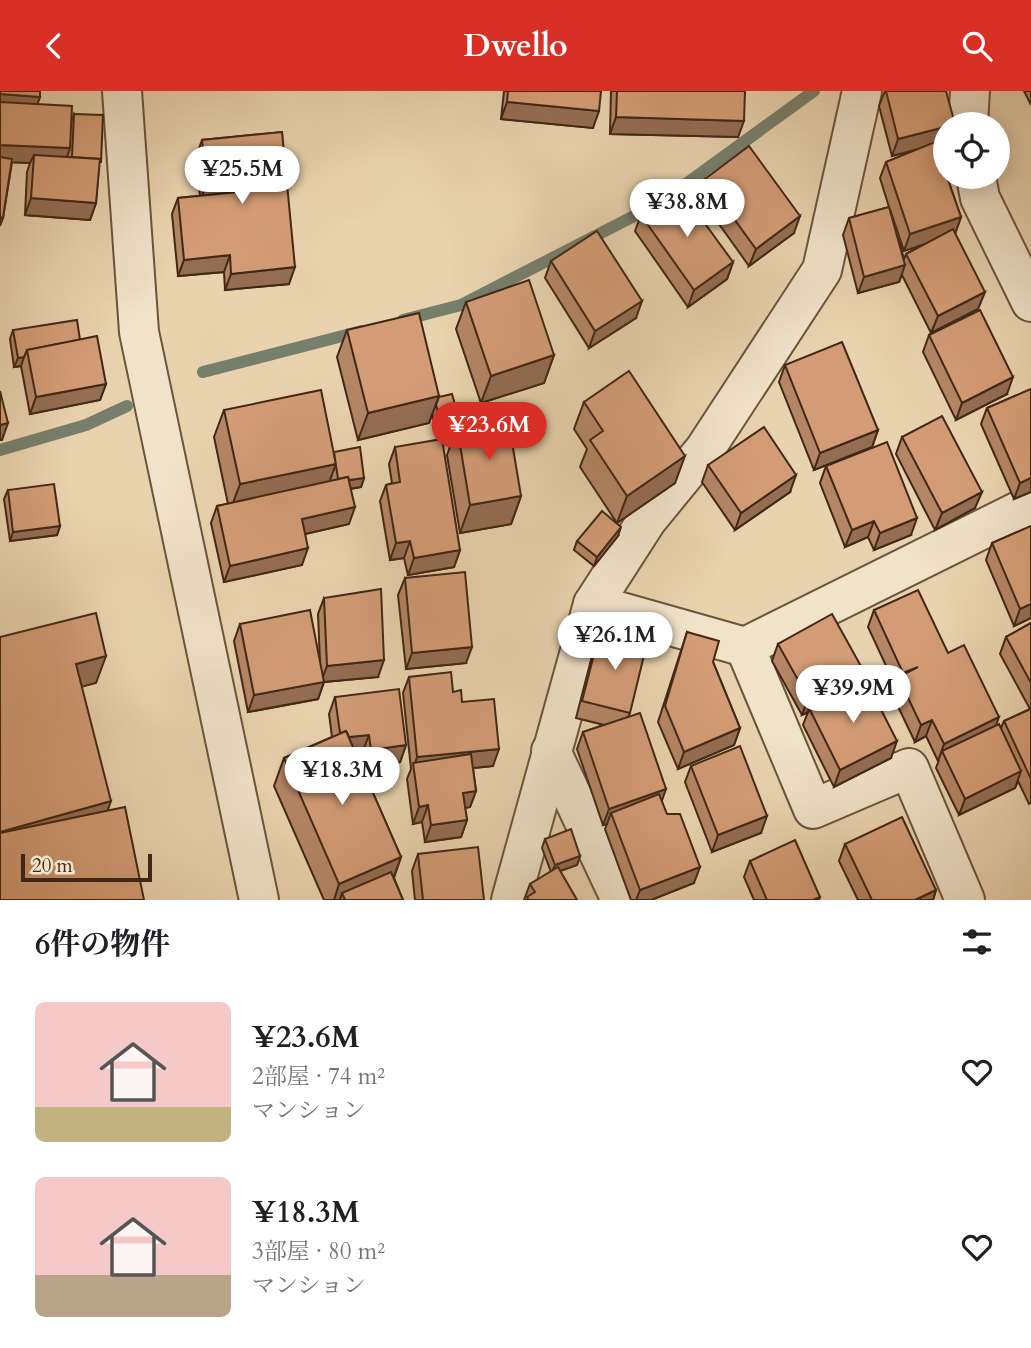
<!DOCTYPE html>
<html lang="ja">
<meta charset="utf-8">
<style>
body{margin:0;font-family:Cardo,"Noto Serif JP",serif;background:#f2f2f2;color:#202124;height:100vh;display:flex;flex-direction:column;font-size:26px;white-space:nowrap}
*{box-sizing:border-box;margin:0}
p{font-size:23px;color:#757577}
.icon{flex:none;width:38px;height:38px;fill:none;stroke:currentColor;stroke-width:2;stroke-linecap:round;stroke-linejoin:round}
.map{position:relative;height:809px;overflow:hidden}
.sheet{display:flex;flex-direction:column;background:#fff;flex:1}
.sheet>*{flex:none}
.tools{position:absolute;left:933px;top:21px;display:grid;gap:14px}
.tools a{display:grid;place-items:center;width:77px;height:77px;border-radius:50%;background:#fff;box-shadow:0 4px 18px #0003;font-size:35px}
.scale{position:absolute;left:21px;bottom:18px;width:131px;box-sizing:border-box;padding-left:7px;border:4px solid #412816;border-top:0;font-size:19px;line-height:24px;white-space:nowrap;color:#412816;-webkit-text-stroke:5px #f1e2ca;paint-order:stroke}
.price{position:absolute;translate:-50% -60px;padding:0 16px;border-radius:24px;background:#fff;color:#222;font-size:23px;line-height:46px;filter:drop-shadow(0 2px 4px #0008)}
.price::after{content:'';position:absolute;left:50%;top:42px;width:21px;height:16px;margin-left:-10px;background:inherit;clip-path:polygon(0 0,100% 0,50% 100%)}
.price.current{background:#d93025;color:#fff}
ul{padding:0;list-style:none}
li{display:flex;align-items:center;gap:21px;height:175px;padding:0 35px}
li span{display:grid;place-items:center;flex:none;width:196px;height:140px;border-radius:10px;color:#555}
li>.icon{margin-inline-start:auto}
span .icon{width:84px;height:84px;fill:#fffc;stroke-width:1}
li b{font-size:30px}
h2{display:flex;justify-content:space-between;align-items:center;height:84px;padding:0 35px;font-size:30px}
header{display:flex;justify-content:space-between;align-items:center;height:91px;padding:0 35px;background:#d93025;color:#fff;font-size:32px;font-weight:700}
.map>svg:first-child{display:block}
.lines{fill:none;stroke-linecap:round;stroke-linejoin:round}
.stream{stroke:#767f6c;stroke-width:12}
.minor-casing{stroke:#6b533c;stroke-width:42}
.minor{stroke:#f1e2ca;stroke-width:38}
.wall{fill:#b58665;stroke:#412816;stroke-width:2;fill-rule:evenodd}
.shaded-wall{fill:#946d53;stroke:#412816;stroke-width:2}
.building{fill:#d39c76;stroke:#412816;stroke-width:2}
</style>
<header><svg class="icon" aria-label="back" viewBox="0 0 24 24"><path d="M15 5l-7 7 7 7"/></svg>Dwello<svg class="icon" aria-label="search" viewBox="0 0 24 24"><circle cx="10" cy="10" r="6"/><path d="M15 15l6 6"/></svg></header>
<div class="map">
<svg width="1031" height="809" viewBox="0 0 1031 809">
<rect width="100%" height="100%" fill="#e9d3ae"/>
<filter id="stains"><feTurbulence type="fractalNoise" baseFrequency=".00286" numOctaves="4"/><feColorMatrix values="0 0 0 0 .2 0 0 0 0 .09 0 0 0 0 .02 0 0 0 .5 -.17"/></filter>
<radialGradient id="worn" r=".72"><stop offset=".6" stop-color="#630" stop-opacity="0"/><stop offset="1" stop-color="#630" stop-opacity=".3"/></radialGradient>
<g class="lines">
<g class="stream">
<path d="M403,229l58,-15 175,-90 47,-29 131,-95"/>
<path d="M203,281l159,-41"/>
<path d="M0,359l86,-25 41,-19"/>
</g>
<defs>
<g id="minor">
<path d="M122,0l17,241 120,568"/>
<path d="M968,33l2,-33"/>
<path d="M976,86l4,21 51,104"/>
<path d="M593,513l152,43 286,-142"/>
<path d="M745,556l68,162 96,-41 56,132"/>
<path d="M551,660l70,149"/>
<path d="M511,809l82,-296 54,-84 58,-71 117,-179 40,-179"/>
</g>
</defs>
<use href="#minor" class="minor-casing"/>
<use href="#minor" class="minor"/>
</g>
<g class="wall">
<path d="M0,0l40,6 -3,7 35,16 2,-6 25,52 -3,37 -6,17 -65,-5 2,-43 3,-9 -18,-1 -9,56 -3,8z"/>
<path d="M504,0h97l-8,37 -92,-9z"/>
<path d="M611,0h134l-7,46 -128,-3z"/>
<path d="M885,0h61l-1,51 -9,3 25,72 -6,17 23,75 -47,24 -29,-58 -3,7 -41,11 -15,-58 6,-17 40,-11 -9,-29 6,-16 33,-13 -27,7 -13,-50zM890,118l14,42 20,-7 -18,10 -2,5z"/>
<path d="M1024,0h7v14z"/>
<path d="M282,41l7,152 -64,6 -1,-18 -46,4 -6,-62 6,-16 22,-2 -4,-39 6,-17z"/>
<path d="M705,88l89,54 -45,33 -50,-70z"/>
<path d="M641,124l92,47 -6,17 -39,28 -53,-76z"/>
<path d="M551,170l85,57 -47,30 -44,-70z"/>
<path d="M466,211l88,53 -10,28 -63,20 -25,-74z"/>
<path d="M13,239l67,10 26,44 -6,16 -70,14 -9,-48 -7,1 -4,-28z"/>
<path d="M347,239l110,81 -3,9 -19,5 -3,-11 -3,9 -71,17 -21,-83z"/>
<path d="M929,244l78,59 -51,26 -33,-68z"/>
<path d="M785,274l93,65 -6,17 -58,23 -35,-88z"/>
<path d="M1031,298v103l-17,7 -33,-75 6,-16z"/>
<path d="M584,311l91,81 -58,40 -37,-56 7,-18 -13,-20z"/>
<path d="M224,319l110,42 30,26 -3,9 -10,2 -2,35 -44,10 -3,31 -78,17 -13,-59 6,-17 11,-2 -14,-67z"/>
<path d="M457,336l64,69 -10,28 -51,9 -13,-78z"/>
<path d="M902,346l73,71 -40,22 -39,-76z"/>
<path d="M395,356l65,103 -6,17 -46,8 -4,-17 -14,2 -10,-59 6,-16 6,-2 -3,-19z"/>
<path d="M708,374l82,27 -55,38 -33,-48z"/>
<path d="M826,375l85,69 -37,15 -6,-13 -23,10 -25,-64z"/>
<path d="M8,399l52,36 -3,9 -47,6 -6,-42z"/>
<path d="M1031,435v92l-17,8 -28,-66 6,-17z"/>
<path d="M618,445l-24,30 -20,-16 3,-9z"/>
<path d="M405,487l61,85 -60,6 -8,-74z"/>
<path d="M324,507l54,79 -54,5 -6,17 -70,13 -14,-71 6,-17 80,38 -2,-48z"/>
<path d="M874,519l74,43 48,73 5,2 3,-7 26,-12 -30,-55 6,-17 25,-14v180l-2,1 -11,-23 -3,7 -56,27 -23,-47 3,-8 -1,1 -12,-25 -11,6 -23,-48 3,-9 -27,-58z"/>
<path d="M600,540l30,82 -2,4 66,166 -43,17h-20l-26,-71 2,-5 -4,1 -26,-76 6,-17 21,-7 -28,-7 18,-70z"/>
<path d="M687,541l26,30 27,66 -6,17 -56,24 -20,-47z"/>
<path d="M778,553l78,41 35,73 -57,29 -31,-62 5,-13 -6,3 -30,-54z"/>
<path d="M409,586l44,15 9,10 31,64 -20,2 3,23 -6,16 -5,1 2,12 -6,17 -36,5 -3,-20 -9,2 -6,-45 4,-10 -8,-76z"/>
<path d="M335,606l71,48 -6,17 -35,5 -2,-16 -8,1 46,105 -7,21 9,22h-79l-50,-114 10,-28 48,-21 -3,-23z"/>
<path d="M691,675l70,67 -49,19 -27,-70z"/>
<path d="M545,748l35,17 -3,9 -17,6 17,29h-53l6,-16 21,-12 -9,-24z"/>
<path d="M845,753l91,46 -3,10h-75l-19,-39z"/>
<path d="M418,763l66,46h-69l-3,-29z"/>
<path d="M750,770l70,36 -1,3h-65l-10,-23z"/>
</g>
<g class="shaded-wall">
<path d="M0,3l40,3 -6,17 -34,-3z"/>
<path d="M507,11l92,9 -6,17 -92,-9z"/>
<path d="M616,26l128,4 -6,16 -128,-3z"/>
<path d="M945,36v15l-53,14 6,-17z"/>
<path d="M0,54l70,3 -6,17 -30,-10 -4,8 -30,-1z"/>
<path d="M236,89l-6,17 -30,3 7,-17z"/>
<path d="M31,107l65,5 -6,17 -65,-5z"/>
<path d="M800,125l-6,17 -45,33 7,-17z"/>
<path d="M961,126l-6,17 -51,17 6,-17z"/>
<path d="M230,164l-6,17 -46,4 6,-16z"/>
<path d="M733,171l-6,17 -39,28 6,-17z"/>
<path d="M905,174l-6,17 -41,11 6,-16z"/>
<path d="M295,176l-6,17 -64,6 6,-16z"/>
<path d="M985,201l-7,17 -47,24 7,-17z"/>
<path d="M642,210l-6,17 -47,30 6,-17z"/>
<path d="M554,264l-10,28 -63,20 10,-27z"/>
<path d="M24,266l-3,9 -7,1 4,-9z"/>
<path d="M1013,286l-6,17 -51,26 6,-17z"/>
<path d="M106,293l-6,16 -70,14 6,-17z"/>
<path d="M439,305l-10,27 -71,17 10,-27z"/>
<path d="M457,320l-3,9 -19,5 4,-9z"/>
<path d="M8,332l-6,17h-2v-15z"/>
<path d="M878,339l-6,17 -58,23 6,-17z"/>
<path d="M685,365l-10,27 -58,40 10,-27z"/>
<path d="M336,373l-10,27 -96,20 10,-27z"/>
<path d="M796,384l-6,17 -55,38 6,-17z"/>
<path d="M364,387l-3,9 -26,4 3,-9z"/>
<path d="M1031,387v14l-17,7 6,-16z"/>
<path d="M982,401l-7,16 -40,22 7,-17z"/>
<path d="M521,405l-10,28 -51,9 10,-28z"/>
<path d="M355,416l-6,17 -53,12 6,-17z"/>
<path d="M917,427l-6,17 -37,15 6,-17z"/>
<path d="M874,430l-6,16 -23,10 7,-17z"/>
<path d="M60,435l-3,9 -47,6 3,-9z"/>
<path d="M621,436l-3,9 -24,30 3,-9z"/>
<path d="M410,450l-6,17 -14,2 6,-17z"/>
<path d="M308,457l-6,17 -78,17 6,-16z"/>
<path d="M460,459l-6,17 -46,8 6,-17z"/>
<path d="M1031,513v14l-17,8 6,-17z"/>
<path d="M472,556l-6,16 -60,6 6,-16z"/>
<path d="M106,565l-10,27 -30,8 10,-27z"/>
<path d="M384,569l-6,17 -54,5 -6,17 -70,13 6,-17 67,-13 6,-16z"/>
<path d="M862,577l-6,17 -47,23 -1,4 -6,3 6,-17z"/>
<path d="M999,626l-6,17 -51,17 -4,10 6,-17z"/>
<path d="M932,629l-6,16 -11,6 6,-17z"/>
<path d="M740,637l-6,17 -56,24 6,-17z"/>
<path d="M369,644l-6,16 -28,4 6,-17z"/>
<path d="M897,650l-6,17 -57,29 6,-17z"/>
<path d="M406,654l-6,17 -35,5 6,-17z"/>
<path d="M499,658l-6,17 -78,8 -1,-7 3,-10z"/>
<path d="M1021,680l-6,17 -56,27 6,-16z"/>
<path d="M666,698l-6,17 -49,7 -4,11 -4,1 6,-16z"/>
<path d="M476,700l-6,16 -13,3 6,-17z"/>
<path d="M111,710l-10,28 -101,3z"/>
<path d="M428,714l-6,17 -9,2 6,-17z"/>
<path d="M767,725l-6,17 -49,19 6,-17z"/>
<path d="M467,729l-6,17 -36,5 6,-17z"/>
<path d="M580,765l-3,9 -26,9 4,-9z"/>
<path d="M401,766l-10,27 -49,9 -2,7h-6l5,-16z"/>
<path d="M700,776l-6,16 -43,17h-15l4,-10z"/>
<path d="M936,799l-3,10h-18z"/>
</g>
<g class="building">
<path d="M0,0h40v6l-40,-3z"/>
<path d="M508,0h93l-2,20 -92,-9z"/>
<path d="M617,0h128l-1,30 -128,-4z"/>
<path d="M886,0h60l9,33h-10v3l-47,12z"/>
<path d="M0,11l72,4 -2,42 -70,-3z"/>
<path d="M74,23l29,1 -2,47h-1v-3l-28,-2z"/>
<path d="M282,41l13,135 -64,7 -1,-19 -46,5 -6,-62 59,-6 -1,-12 -29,3 -5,-43z"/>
<path d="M935,51l10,29v6h2l14,40 -51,17 -24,-72z"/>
<path d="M749,55l51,70 -44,33 -51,-70z"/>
<path d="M34,64l66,4 -4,44 -65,-5z"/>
<path d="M0,66l12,2 -9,59 -3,-1z"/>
<path d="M679,97l54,74 -39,28 -53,-75z"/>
<path d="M889,116l16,58 -41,12 -15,-59z"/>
<path d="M953,138l32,63 -47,24 -32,-62z"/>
<path d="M597,140l45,70 -47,30 -44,-70z"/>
<path d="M529,189l25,75 -63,21 -25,-74z"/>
<path d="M980,219l33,67 -51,26 -33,-68z"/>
<path d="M419,222l20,83 -71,17 -21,-83z"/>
<path d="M77,229l3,20 -53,10 -3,7 -6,1 -5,-28z"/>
<path d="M97,245l9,48 -70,13 -9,-47z"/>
<path d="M842,251l36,88 -58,23 -35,-88z"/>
<path d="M629,280l56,85 -58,40 -37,-56 13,-9 -19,-29z"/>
<path d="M1031,298v89l-11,5 -33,-75z"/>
<path d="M321,299l15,74 -96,20 -16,-74z"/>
<path d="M0,300l8,32 -8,2z"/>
<path d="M452,303l5,17 -18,5 -3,-11 3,-8z"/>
<path d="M942,325l40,76 -40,21 -40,-76z"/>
<path d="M508,327l13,78 -51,9 -13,-78z"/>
<path d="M764,336l32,48 -55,38 -33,-48z"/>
<path d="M442,348l18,111 -46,8 -4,-17 -14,2 -10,-58 14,-3 -5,-35z"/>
<path d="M887,351l30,76 -37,15 -6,-12 -22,9 -26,-64z"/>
<path d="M360,356l4,31 -15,2 -1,-3 -10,2 -4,-27z"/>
<path d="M348,386l7,30 -53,12 6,29 -78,18 -13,-60z"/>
<path d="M54,393l6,42 -47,6 -5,-42z"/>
<path d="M602,420l19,16 -24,30 -20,-16z"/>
<path d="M1031,435v78l-11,5 -28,-66z"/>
<path d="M465,481l7,75 -60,6 -7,-75z"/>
<path d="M381,498l3,71 -57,6 -3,-68z"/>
<path d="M918,499l30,63 16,-8 35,72 -55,27 -12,-24 -11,5 -23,-48 20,-10 -15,6 -29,-63z"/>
<path d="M310,519l14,72 -70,13 -14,-71z"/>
<path d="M96,522l10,43 -30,8 35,137 -111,31v-195z"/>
<path d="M832,523l30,54 -54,30 -30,-54z"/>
<path d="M1031,532v60l-25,-46z"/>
<path d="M600,540l47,12 -17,70 -48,-12z"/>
<path d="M687,541l32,9 -6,21 27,66 -56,24 -19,-46z"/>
<path d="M451,581l2,20 8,-2 1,12 32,-3 5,50 -82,8 -8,-80z"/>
<path d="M866,589l31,61 -57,29 -31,-62z"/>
<path d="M399,598l7,56 -35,5 -2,-15 -20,2 -3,-6 -6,2 -5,-36z"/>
<path d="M1031,618v70l-27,-58z"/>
<path d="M640,622l26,76 -57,20 -26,-77z"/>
<path d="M999,633l22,47 -56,28 -23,-48z"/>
<path d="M346,640l55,126 -62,27 -55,-126z"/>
<path d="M740,655l27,70 -49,19 -27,-69z"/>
<path d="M471,663l5,37 -13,2 4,27 -36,5 -3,-20 -9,2 -6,-44z"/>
<path d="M659,703l8,20h13l20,53 -60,23 -29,-77z"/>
<path d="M125,716l19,93h-144v-67z"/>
<path d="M902,726l34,73 -21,10h-43l-27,-56z"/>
<path d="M571,738l9,27 -25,9 -10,-26z"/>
<path d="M795,749l25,57 -7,3h-46l-17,-39z"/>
<path d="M478,756l6,53h-61l-5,-46z"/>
<path d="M558,776l19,33h-48l-2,-3 8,-5 -5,-8z"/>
<path d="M391,781l12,28h-58l-3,-7z"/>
</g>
<rect width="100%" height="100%" filter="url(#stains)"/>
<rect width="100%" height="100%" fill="url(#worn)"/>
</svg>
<div class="tools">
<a><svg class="icon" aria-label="locate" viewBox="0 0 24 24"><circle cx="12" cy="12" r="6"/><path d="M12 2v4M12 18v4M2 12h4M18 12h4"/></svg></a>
</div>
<div class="scale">20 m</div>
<b class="price" style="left:242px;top:115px">¥25.5M</b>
<b class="price" style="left:687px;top:148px">¥38.8M</b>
<b class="price current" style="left:489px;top:371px">¥23.6M</b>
<b class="price" style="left:615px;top:581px">¥26.1M</b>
<b class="price" style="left:853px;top:634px">¥39.9M</b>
<b class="price" style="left:342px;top:716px">¥18.3M</b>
</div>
<section class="sheet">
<h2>6件の物件<svg class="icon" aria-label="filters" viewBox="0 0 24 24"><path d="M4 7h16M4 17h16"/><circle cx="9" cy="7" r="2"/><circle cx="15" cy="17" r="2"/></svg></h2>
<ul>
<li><span style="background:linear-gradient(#f6c9c9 75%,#c2b280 0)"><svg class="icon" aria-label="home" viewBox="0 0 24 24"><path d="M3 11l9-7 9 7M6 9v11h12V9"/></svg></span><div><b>¥23.6M</b><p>2部屋 · 74 m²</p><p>マンション</p></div><svg class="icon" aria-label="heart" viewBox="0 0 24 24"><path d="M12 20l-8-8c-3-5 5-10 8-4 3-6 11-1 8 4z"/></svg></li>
<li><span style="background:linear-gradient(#f6c9c9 70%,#b9a48a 0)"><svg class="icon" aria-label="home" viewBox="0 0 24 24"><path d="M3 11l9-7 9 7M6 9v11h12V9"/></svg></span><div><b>¥18.3M</b><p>3部屋 · 80 m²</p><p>マンション</p></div><svg class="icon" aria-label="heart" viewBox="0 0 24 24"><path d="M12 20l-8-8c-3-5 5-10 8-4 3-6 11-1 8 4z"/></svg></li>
</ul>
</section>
